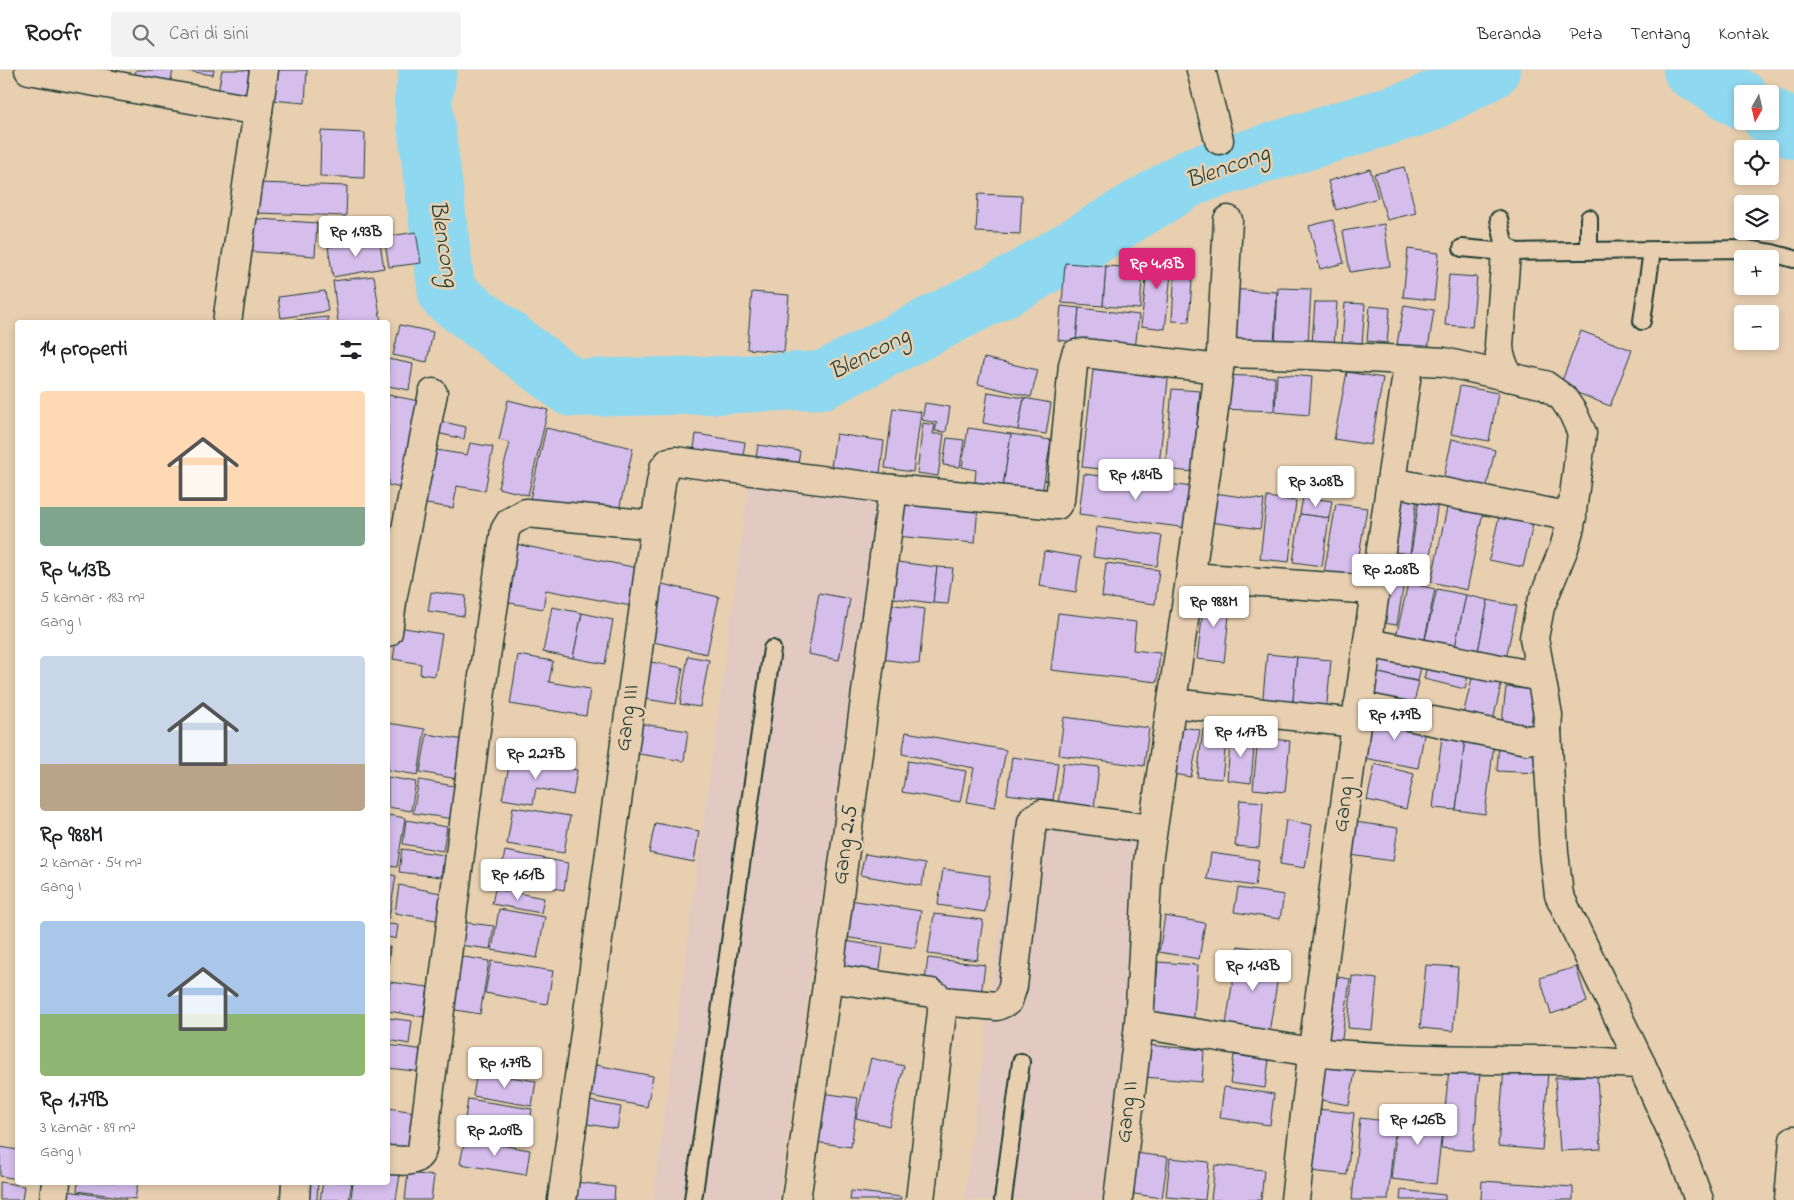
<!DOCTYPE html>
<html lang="id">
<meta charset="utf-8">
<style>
body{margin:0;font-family:"Indie Flower",sans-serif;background:#f2f2f2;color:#202124;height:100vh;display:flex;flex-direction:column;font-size:19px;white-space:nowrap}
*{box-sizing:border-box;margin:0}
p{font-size:16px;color:#757577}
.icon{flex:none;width:28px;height:28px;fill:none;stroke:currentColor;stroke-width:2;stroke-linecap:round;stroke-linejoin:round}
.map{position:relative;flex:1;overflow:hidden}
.details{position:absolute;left:15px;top:250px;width:375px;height:865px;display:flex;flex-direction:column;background:#fff;border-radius:5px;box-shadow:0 2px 8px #0003}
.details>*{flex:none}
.needle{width:32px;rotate:188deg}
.controls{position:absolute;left:1734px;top:15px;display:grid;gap:10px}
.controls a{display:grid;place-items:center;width:45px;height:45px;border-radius:5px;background:#fff;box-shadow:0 2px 8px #0003;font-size:25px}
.price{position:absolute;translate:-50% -42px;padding:0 11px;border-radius:5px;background:#fff;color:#222;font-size:16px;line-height:32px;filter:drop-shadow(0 1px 2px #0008)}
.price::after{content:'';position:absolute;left:50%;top:30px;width:15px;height:11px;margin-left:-8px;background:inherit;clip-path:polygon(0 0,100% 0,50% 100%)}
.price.active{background:#db2777;color:#fff}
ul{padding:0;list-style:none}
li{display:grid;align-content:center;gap:10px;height:265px;padding:0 25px}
li span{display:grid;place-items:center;height:155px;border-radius:5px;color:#555}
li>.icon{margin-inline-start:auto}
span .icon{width:90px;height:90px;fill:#fffc;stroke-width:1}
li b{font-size:21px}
h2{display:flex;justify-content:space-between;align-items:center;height:60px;padding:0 25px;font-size:21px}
header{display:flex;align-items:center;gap:30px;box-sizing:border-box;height:70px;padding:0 25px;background:#fff;border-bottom:1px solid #e0e0e0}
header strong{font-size:24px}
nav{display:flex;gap:28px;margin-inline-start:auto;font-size:18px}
.search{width:350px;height:45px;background:#f2f2f2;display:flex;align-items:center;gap:12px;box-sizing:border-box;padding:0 18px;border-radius:5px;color:#757577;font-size:19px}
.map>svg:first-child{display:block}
.built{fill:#e2cac2}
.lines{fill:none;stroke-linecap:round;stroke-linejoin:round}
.river{stroke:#8ed9ef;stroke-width:58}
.building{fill:#d5bdec;stroke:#1f3d34}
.service-casing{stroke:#1f3d34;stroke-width:20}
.minor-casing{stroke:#1f3d34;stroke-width:31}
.service{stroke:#e8cfb0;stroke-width:16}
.minor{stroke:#e8cfb0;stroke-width:28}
.labels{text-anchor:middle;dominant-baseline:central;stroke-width:5;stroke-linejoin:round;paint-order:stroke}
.street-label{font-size:22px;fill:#1f3d34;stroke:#e8cfb0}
.water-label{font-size:24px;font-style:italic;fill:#25453d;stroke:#e8cfb0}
</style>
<header>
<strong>Roofr</strong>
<div class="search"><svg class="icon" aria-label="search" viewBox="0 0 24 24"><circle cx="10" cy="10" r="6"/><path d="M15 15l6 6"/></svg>Cari di sini</div>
<nav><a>Beranda</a><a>Peta</a><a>Tentang</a><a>Kontak</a></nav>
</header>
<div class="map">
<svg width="1794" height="1130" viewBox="0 0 1794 1130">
<rect width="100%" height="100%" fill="#e8cfb0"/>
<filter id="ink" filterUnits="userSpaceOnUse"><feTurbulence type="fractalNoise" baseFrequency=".02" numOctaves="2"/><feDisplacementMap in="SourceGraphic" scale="10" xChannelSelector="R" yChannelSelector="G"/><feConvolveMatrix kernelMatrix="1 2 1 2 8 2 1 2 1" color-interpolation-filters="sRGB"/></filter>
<g filter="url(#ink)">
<g class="built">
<path d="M749,413l130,20 -101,697h-125z"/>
<path d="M1015,743l136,16 -46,371h-141z"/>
</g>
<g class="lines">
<g class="river">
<path d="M428,0l-5,31 24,193 125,94 146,-3 105,-5 199,-101 171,-103 231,-71 67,-35"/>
<path d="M1692,0l50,30"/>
<path d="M1770,46l24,14"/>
</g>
</g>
<g class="building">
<path d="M136,0h37l-3,16 -36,-6z"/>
<path d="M181,0h33l-1,5z"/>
<path d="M222,0h22l13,2 -6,27 -33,-7z"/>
<path d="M274,0h33l-2,33 -34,-3z"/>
<path d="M321,61l44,2 -1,45 -44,-2z"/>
<path d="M1404,97l12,46 -29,7 -13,-46z"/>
<path d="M1370,99l8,29 -42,12 -8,-29z"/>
<path d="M258,113l89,3 -1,30 -89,-3z"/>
<path d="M978,124l44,2 -2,38 -44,-2z"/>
<path d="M245,148l72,5 -2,33 -72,-5z"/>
<path d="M1333,150l11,43 -24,6 -11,-43z"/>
<path d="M1384,154l6,42 -40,6 -7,-41z"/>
<path d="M416,162l5,31 -32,4 -5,-30z"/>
<path d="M379,168l5,30 -51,9 -5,-30z"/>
<path d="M1408,179l31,4 -5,47 -31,-3z"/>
<path d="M1149,182l24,3 -8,74 -24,-3z"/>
<path d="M1065,193l41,3 -3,40 -41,-3z"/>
<path d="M1106,196l37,2 -3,41 -37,-3z"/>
<path d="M1175,196l18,2 -4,54 -17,-1z"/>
<path d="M1449,205l28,2 -5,50 -27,-2z"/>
<path d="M374,206l7,46h-43l-5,-41z"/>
<path d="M1278,218l33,1 -3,56 -33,-2z"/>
<path d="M1228,219l49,3 -3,52 -49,-3z"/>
<path d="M325,221l3,20 -47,7 -3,-21z"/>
<path d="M752,222l37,3 -5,57 -37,-3z"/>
<path d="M1315,232h22l-3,43 -22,-1z"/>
<path d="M1345,233l20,1 -3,40 -20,-1z"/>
<path d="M1404,235l30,5 -6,39 -31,-5z"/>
<path d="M1061,236l18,2 -3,34 -18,-2z"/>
<path d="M1370,236l20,2 -3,35 -20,-2z"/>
<path d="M1079,238l60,7 -4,34 -59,-7z"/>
<path d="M328,247v5h-41v-1z"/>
<path d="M400,255l33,7 -6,30 -34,-7z"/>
<path d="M1581,261l51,19 -22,56 -50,-20z"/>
<path d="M984,288l54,12 -7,27 -53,-13z"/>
<path d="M388,289l25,5 -4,26 -21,-4z"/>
<path d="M1094,292l75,8 -11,105 -76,-8z"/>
<path d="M1347,302l36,6 -12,67 -37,-6z"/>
<path d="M1277,304l35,3 -3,38 -34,-3z"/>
<path d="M1221,305l54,2 -1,34 -54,-2z"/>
<path d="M1460,316l38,7 -9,48 -38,-7z"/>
<path d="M1172,319l28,2 -7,81 -28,-3z"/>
<path d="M988,322l36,6 -6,32 -35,-7z"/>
<path d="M388,325l36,7 -18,87 -18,-4z"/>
<path d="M1024,328l27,5 -5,31 -28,-4z"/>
<path d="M508,330l40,10 -20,85 -30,-7 12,-45 -11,-3z"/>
<path d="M925,333l25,4 -4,25 -11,-1 2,-8 -15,-3z"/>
<path d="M893,338l28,4 -8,60 -28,-4z"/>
<path d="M435,350l31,7 -2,12 -32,-7z"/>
<path d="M923,353l12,2 -2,9h11l-6,42 -21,-3z"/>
<path d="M546,358l87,20 -16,71 -87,-20z"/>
<path d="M968,358l43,6 -8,53 -28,-5 1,-12 -14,-3z"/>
<path d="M696,364l49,8 -3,21 -49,-8z"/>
<path d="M836,364l48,7 -4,32 -49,-6z"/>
<path d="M1011,364l40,6 -9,54 -39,-7z"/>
<path d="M947,368l17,2 -4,27 -17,-2z"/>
<path d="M1452,369l43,11 -10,44 -43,-10z"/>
<path d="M470,373l23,4 -8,44 -28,-5 -4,22 -33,-5 10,-54 37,6z"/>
<path d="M758,375l42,6 -3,18 -42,-5z"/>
<path d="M1084,404l109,13 -5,41 -109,-14z"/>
<path d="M1207,422l57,8 -4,29 -57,-8z"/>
<path d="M1395,425l22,3 -7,56 -22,-3z"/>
<path d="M1267,427l29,4 -7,61 -29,-3z"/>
<path d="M1303,427l29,4 -3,17 -29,-4z"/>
<path d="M898,429l80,7 -3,37 -80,-7z"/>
<path d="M1419,429l19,2 -8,56 -19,-2z"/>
<path d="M1449,429l35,8 -17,83 -36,-8z"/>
<path d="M1336,434l31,4 -12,70 -31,-5z"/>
<path d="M1501,438l34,8 -12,51 -34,-7z"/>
<path d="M1300,444l29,4 -7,48 -29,-4z"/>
<path d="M1097,457l65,9 -5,30 -64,-9z"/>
<path d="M510,473l128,25 -7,38 -85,-16 -3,19 -44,-8z"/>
<path d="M1044,481l37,6 -5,35 -37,-6z"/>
<path d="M889,491l48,6 -4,36 -48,-6z"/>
<path d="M1106,493l53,7 -4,34 -53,-7z"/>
<path d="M937,497l16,1 -5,36 -15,-1z"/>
<path d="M1385,497l21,3 -9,55 -21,-3z"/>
<path d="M1408,513l27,6 -11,54 -28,-6z"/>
<path d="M662,514l57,13 -12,57 -58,-13z"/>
<path d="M1437,519l29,6 -12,57 -30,-8z"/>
<path d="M431,522l35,4 -2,20 -36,-5z"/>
<path d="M819,523l31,6 -11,61 -31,-6z"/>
<path d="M1205,524l26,3 -7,65 -27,-3z"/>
<path d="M1466,525l22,5 -11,57 -23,-5z"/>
<path d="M1488,530l29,6 -12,57 -28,-6z"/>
<path d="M888,534l37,5 -6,55 -38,-5z"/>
<path d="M552,537l30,6 -9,45 -30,-6z"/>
<path d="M582,543l31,7 -8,44 -32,-6z"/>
<path d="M1058,543l78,9 -3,28 27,3 -3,29 -106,-12z"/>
<path d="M398,557l44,7 -7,42 -15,-2 1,-10 -28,-5z"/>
<path d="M1378,577l45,9 -5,25 -45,-9z"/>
<path d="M1267,584l30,3 -5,54 -30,-4z"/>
<path d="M518,585l35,6 -4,21 41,7 -4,27 -76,-12z"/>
<path d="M688,586l21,4 -9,47 -20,-3z"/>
<path d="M1429,586l41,10 -5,23 -41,-10z"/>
<path d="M1297,587l34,3 -5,54 -34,-3z"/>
<path d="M640,590l43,8 -7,36 -43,-7z"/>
<path d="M1475,596l29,7 -13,56 -30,-6z"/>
<path d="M1374,602l45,10 -8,33 -45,-10z"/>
<path d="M1506,617l29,3 -5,44 -29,-3z"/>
<path d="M1373,644l53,10 -8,44 -54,-10z"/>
<path d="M1064,647l85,11 -5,38 -85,-11z"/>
<path d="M630,652l58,9 -4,30 -58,-9z"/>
<path d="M388,653l37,6 -7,46 -30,-5z"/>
<path d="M1177,656l23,4 -9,47 -22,-4z"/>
<path d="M1203,659l24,3 -5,47 -25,-2z"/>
<path d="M906,662l100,18 -11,57 -28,-5 7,-34 -72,-14z"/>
<path d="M427,664l37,6 -7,39 -37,-7z"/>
<path d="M1231,664l24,2 -4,47 -24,-3z"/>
<path d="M1258,667l32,4 -5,51 -32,-3z"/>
<path d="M1442,667l23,3 -9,70 -23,-2z"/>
<path d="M1465,670l29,4 -9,70 -29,-4z"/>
<path d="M1499,672l39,3 -1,28 -40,-2z"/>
<path d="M1012,687l46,6 -5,37 -46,-6z"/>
<path d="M511,688l66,12 -4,25 -37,-7 -3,16 -31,-5z"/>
<path d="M908,691l58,10 -6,31 -58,-10z"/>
<path d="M1063,693l36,4 -5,41 -36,-3z"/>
<path d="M1375,694l39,10 -8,35 -39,-9z"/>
<path d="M388,707l28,5 -5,29 -23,-4z"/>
<path d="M419,710l41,7 -6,32 -41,-6z"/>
<path d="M1240,730l23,2 -4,46 -24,-2z"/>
<path d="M513,737l57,9 -6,37 -57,-9z"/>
<path d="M388,745l17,3 -8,49 -9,-1z"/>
<path d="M406,750l41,7 -4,24 -40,-7z"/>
<path d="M1286,750l26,5 -7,43 -25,-4z"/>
<path d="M1347,751l51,7 -5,33 -50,-7z"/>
<path d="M655,753l44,8 -5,31 -45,-9z"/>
<path d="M402,779l42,6 -3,22 -42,-5z"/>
<path d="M505,781l63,12 -4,27 -64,-12z"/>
<path d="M1211,783l48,7 -4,26 -48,-7z"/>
<path d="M865,784l60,10 -3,22 -62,-11z"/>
<path d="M943,799l47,7 -5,36 -47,-7z"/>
<path d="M388,804l8,2 -7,42h-1z"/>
<path d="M399,815l47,9 -5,27 -46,-8z"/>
<path d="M1238,818l46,7 -4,24 -46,-7z"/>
<path d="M495,819l49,9 -3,15 -49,-9z"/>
<path d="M850,830l71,11 -6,37 -71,-11z"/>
<path d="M499,839l46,8 -8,41 -45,-8z"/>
<path d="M934,844l49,6 -6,40 -49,-6z"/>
<path d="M1165,846l40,7 -6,36 -40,-7z"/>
<path d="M453,851l41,5 -4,23 -39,-5z"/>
<path d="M388,854l10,1 -2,14 -8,-2z"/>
<path d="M839,870l44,7 -5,36 -45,-8z"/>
<path d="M1238,876l44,6 -14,87 -43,-8z"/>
<path d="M388,877h2l-2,21z"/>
<path d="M452,885l37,6 -9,53 -37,-6z"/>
<path d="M928,888l57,7 -4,30 -57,-7z"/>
<path d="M491,891l62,10 -6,33 -62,-11z"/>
<path d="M1158,892l40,3 -5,62 -40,-3z"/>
<path d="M1426,895l32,2 -5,64 -33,-3z"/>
<path d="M1576,897l11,35 -36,12 -11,-36z"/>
<path d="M1325,905l25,4 -9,67 -24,-3z"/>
<path d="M1352,906l25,3 -5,51 -24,-2z"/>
<path d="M390,912l38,5 -4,30 -36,-6z"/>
<path d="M388,948l24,3 -3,23 -21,-4z"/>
<path d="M388,975l37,5 -2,22 -35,-4z"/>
<path d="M1147,975l57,5 -2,32 -58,-5z"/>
<path d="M1234,985l35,5 -4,28 -35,-5z"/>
<path d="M871,988l33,8 -15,60 -33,-8z"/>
<path d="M1318,989l38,7 -7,39 -39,-7z"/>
<path d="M586,993l67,13 -6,31 -67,-13z"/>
<path d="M1504,998l44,4 -6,78 -44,-4z"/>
<path d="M1449,999l31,3 -7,79 -32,-3z"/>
<path d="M477,1002l59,9 -4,25 -59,-10z"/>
<path d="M1597,1005l4,74 -41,2 -5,-73z"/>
<path d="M1224,1017l50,7 -4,31 -50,-7z"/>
<path d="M814,1022l44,6 -7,49 -44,-6z"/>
<path d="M468,1029l64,10 -5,33 -64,-10z"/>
<path d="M579,1029l42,8 -4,22 -42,-7z"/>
<path d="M388,1038l34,5 -6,44 -28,-4z"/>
<path d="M1318,1039l36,4 -7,62 -36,-4z"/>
<path d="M1399,1039l45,4 -8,71 -45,-5z"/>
<path d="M1360,1048l35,4 -7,78h-36z"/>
<path d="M465,1069l65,11 -4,25 -66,-11z"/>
<path d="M0,1077l18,3v29l-18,-3z"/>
<path d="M1126,1082l42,5 -6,41 -41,-6z"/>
<path d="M1170,1088l39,4 -4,38 -39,-3z"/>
<path d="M1215,1095l49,5 -3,30h-50z"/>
<path d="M388,1096l13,2 -5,32 -45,-1 2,-17h35z"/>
<path d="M408,1103l26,3 -3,24h-26z"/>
<path d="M568,1111l47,6 -1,13h-48z"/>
<path d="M1482,1111l91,6v13h-92z"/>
<path d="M0,1112l24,4 -2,14h-22z"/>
<path d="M78,1112h60l-3,17 -58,-8z"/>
<path d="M302,1112h16l-1,18h-16z"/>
<path d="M323,1112h29l-3,18h-29z"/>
<path d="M1401,1120l44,5v5h-45z"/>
<path d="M68,1121l58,9h-59z"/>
<path d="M851,1121l50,6 -1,3h-50z"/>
</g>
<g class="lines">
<defs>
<g id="service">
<path d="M1589,148v32"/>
<path d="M1499,149l7,33"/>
<path d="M1462,178l44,4 240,-3 26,4 22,6"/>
<path d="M1642,251l10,-70"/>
<path d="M693,1130l79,-551"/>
<path d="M1003,1130l18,-138"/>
</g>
<g id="minor">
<path d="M29,0l229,41"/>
<path d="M1201,0l18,70"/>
<path d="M1506,182l-7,93 1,10 8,22"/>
<path d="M227,252l37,-252"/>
<path d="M1221,283l89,2 134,7 101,23 18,13 10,15 9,20 -12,94 -6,21 -24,59 -6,31 14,77 -1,15 -6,8 -14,2 -169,-34"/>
<path d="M1391,412l181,35"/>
<path d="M1191,507l183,13"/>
<path d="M388,562l5,-37 40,-202"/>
<path d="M1368,573l173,34"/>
<path d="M1172,633l184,20"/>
<path d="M1547,660l7,122 5,43 82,169 41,90 17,46"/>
<path d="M828,908l104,15c9,5 10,9 10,19l-22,188"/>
<path d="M942,931l55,5 11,-5 5,-15 19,-164 2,-4 8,-4 110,15"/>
<path d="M1139,954l173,28c80,8 161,8 241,8 29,0 59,3 88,4"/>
<path d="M388,1090c13,0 28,5 34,-10l60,-467 23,-153 5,-8 16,-9 129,12"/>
<path d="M54,1130l2,-18"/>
<path d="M295,1130l1,-18"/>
<path d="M562,1130l99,-717 3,-15 5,-6 6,-1 207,27 175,17 3,-5 13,-135 3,-11 8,-1 135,16"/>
<path d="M796,1130l32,-222 65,-489"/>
<path d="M1118,1130l21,-176 9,-162 58,-390 15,-119 7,-133"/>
<path d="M1295,1130c32,-281 72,-560 114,-840"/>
<path d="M1789,1130l5,-60"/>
</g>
</defs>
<use href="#service" class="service-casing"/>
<use href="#minor" class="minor-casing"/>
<use href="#service" class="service"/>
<use href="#minor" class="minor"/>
</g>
</g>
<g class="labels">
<g class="street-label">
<text transform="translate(628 648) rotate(-82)">Gang III</text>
<text transform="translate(1345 734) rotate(-82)">Gang I</text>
<text transform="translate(846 775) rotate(-82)">Gang 2.5</text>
<text transform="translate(1128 1042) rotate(-83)">Gang II</text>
</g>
<g class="water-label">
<text transform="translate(1228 98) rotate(-20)">Blencong</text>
<text transform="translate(443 174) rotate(81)">Blencong</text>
<text transform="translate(870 285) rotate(-27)">Blencong</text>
</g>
</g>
</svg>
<div class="controls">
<a><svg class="needle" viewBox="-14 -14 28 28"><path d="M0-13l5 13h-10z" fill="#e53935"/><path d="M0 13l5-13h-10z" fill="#757577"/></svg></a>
<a><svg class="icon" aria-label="locate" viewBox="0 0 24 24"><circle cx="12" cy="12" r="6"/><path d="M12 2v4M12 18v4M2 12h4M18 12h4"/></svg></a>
<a><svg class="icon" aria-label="layers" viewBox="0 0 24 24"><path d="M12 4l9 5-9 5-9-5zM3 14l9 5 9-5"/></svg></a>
<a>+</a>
<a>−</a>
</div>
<b class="price" style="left:356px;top:188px">Rp 1.93B</b>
<b class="price active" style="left:1157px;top:220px">Rp 4.13B</b>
<b class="price" style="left:1136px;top:431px">Rp 1.84B</b>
<b class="price" style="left:1316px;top:438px">Rp 3.08B</b>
<b class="price" style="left:1391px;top:526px">Rp 2.08B</b>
<b class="price" style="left:1214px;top:558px">Rp 988M</b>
<b class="price" style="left:1395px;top:671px">Rp 1.79B</b>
<b class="price" style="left:1241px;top:688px">Rp 1.17B</b>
<b class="price" style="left:536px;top:710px">Rp 2.27B</b>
<b class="price" style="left:518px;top:831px">Rp 1.61B</b>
<b class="price" style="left:1253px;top:922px">Rp 1.43B</b>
<b class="price" style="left:505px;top:1019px">Rp 1.79B</b>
<b class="price" style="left:1418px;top:1076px">Rp 1.26B</b>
<b class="price" style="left:495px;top:1087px">Rp 2.09B</b>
<section class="details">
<h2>14 properti<svg class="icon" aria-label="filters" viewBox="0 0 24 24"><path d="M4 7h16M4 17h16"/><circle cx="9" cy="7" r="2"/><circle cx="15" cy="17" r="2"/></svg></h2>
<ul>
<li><span style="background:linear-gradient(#ffd9b3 75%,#7fa58c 0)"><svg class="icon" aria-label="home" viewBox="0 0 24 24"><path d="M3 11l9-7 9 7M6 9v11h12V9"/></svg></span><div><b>Rp 4.13B</b><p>5 kamar · 183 m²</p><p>Gang I</p></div></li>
<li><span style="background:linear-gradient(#c9d6e8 70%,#b9a48a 0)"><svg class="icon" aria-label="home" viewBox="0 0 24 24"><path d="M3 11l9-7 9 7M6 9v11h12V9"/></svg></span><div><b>Rp 988M</b><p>2 kamar · 54 m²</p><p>Gang I</p></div></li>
<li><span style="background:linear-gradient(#a9c7e8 60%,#8fb573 0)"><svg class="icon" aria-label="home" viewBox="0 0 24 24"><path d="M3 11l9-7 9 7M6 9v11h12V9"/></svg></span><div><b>Rp 1.79B</b><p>3 kamar · 89 m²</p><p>Gang I</p></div></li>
</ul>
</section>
</div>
